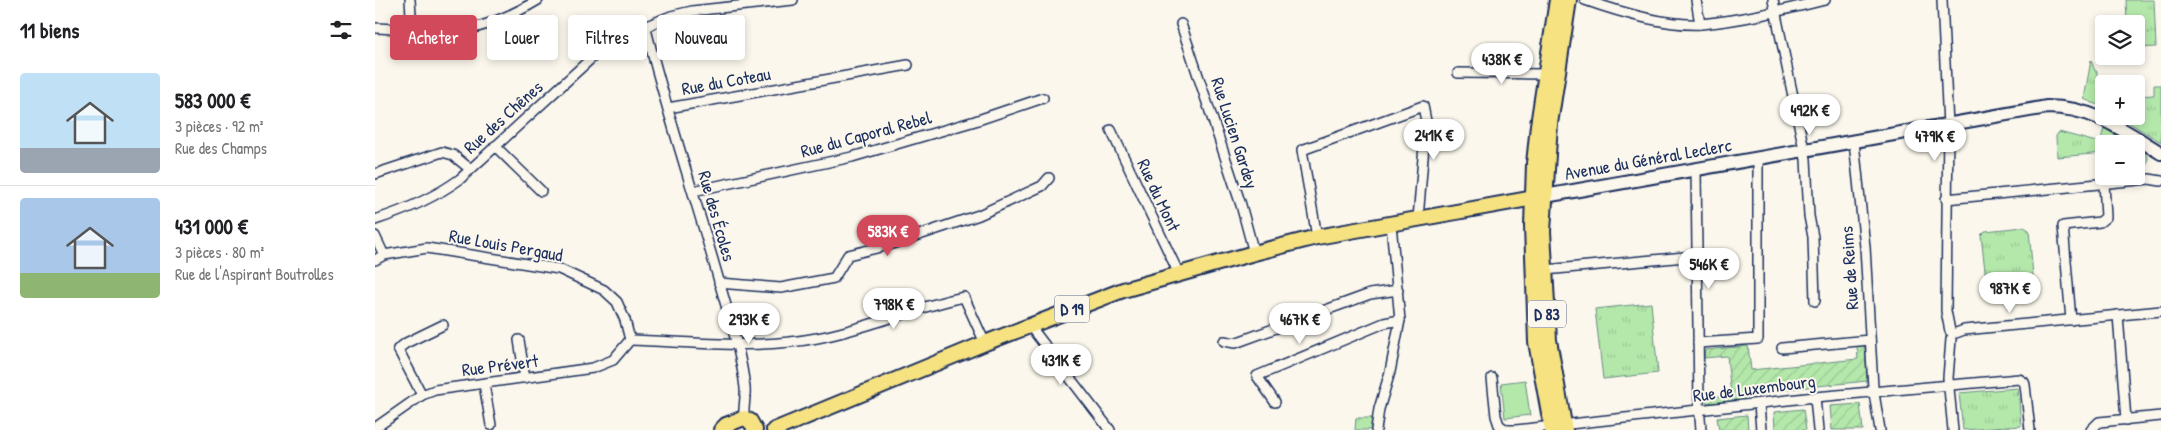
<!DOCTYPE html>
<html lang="fr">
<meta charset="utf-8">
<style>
body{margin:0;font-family:"Patrick Hand",sans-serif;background:#f6f6f6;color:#202124;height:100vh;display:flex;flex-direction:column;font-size:19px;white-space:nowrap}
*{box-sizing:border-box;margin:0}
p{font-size:16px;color:#757577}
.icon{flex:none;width:28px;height:28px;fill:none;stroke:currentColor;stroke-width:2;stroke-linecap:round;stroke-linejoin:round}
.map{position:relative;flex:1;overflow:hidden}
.details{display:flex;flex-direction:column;background:#fff;width:375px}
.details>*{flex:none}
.guide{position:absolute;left:15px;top:15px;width:475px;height:45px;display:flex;gap:10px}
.buttons{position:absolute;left:1720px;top:15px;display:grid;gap:10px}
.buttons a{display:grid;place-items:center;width:50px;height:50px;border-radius:5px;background:#fff;box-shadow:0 2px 8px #0003;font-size:25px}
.price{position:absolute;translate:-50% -42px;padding:0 11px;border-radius:18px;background:#fff;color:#222;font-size:16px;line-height:32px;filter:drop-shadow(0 1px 2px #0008)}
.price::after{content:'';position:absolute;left:50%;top:30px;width:15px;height:11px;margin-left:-8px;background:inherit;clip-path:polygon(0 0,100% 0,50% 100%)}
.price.active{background:#d1495b;color:#fff}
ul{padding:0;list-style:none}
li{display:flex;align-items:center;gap:15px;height:125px;padding:0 20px}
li+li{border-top:1px solid #e0e0e0}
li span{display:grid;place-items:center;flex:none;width:140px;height:100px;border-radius:5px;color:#555}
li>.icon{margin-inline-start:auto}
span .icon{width:60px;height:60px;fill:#fffc;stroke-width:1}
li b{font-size:21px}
h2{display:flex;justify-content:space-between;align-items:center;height:60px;padding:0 20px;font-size:21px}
.chip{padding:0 18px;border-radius:5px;background:#fff;box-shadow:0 2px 8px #0003;font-size:18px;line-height:45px}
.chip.active{background:#d1495b;color:#fff}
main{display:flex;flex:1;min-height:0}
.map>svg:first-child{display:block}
.grass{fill:url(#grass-tufts);stroke:#688c84}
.garden{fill:url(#garden-furrows);stroke:#688c84}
.pitch{fill:#b4e8aa;stroke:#688c84}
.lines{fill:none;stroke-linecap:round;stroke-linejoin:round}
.street-casing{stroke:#1b2f5e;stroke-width:12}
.secondary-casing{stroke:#1b2f5e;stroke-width:16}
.primary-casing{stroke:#1b2f5e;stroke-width:18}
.street{stroke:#fbf7ec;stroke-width:9}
.secondary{stroke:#fbf7ec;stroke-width:12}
.primary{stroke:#f6e281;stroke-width:14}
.labels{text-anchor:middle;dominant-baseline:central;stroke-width:4;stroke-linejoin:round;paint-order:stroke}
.shield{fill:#fbf7ec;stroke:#5e6b89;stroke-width:1}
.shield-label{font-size:16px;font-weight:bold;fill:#1b2f5e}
.street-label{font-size:18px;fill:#1b2f5e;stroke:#fbf7ec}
</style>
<main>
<section class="details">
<h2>11 biens<svg class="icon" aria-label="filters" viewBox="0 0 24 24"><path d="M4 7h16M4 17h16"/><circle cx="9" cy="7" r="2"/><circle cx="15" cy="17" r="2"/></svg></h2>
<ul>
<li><span style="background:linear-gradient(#bfe0f5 75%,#9aa5b1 0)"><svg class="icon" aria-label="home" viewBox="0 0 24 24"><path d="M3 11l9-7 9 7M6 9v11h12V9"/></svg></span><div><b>583 000 €</b><p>3 pièces · 92 m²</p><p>Rue des Champs</p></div></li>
<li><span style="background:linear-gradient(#a9c7e8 75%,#8fb573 0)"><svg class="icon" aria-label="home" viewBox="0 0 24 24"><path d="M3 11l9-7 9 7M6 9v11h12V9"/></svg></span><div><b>431 000 €</b><p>3 pièces · 80 m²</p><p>Rue de l'Aspirant Boutrolles</p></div></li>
</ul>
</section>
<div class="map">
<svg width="1786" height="430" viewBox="0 0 1786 430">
<defs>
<pattern id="grass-tufts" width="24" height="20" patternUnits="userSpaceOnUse" patternTransform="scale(1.25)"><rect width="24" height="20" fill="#b4e8aa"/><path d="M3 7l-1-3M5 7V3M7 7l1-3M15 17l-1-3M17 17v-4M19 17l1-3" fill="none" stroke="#9ac795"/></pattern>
<pattern id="garden-furrows" width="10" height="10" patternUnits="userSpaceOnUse" patternTransform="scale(1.25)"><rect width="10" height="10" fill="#b4e8aa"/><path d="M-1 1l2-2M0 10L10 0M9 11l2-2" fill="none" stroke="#9ac795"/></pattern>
</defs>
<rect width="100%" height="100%" fill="#fbf7ec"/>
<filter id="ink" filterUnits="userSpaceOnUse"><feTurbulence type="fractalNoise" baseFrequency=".02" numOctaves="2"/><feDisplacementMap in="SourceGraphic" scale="10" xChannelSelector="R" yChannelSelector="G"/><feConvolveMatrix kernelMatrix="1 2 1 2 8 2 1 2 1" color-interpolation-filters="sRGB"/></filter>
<g filter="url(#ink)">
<g class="grass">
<path d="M1751,0h28l2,47 -20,1v-24h-9z"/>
<path d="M1716,60l4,11h2v6h2l5,31 -20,-9z"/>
<path d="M1779,85h7v57l-43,-26h18v-20l18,-1z"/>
<path d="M1729,128l26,16h-26v9l-47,4 -1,-21 3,-4 41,11z"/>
<path d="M1761,147l9,6 3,4c0,8 -4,13 -12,14z"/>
<path d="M1649,227l5,3 4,46 -3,3 -40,4 -4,-3 -5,-45 4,-4z"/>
<path d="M1276,303l7,70 -55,6 -8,-70z"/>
<path d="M1643,388l3,38 -58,4 -4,-37z"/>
<path d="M981,418h16l-2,12h-15z"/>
</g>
<g class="garden">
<path d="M1373,346l3,24 107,-11 -1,-13h8l2,35 -119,12 -3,3v4l-38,3 -2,-5 26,-3 -4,-39 -23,2 1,-8z"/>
<path d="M1485,404l3,26h-31l-2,-24z"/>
<path d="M1428,409l3,21h-31l-1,-18z"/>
<path d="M1372,415l1,15h-29l-2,-12z"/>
</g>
<path class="pitch" d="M1150,380l5,35 -25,3 -4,-35z"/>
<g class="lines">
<defs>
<g id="street">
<path d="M35,0l2,30"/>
<path d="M1210,0c34,12 80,26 116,24 42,-4 83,-14 124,-24"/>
<path d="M1321,0l4,24"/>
<path d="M1398,0l33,159 3,57 4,21 2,64"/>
<path d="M1567,0l6,126 -2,185 4,20"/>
<path d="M806,24l60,181 13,48"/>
<path d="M270,25c21,86 50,171 74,256 10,36 22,71 26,107 1,10 -2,20 -1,30"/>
<path d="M0,28c21,0 41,4 62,5 36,0 71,-15 101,-33"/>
<path d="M1083,73l88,1"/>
<path d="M293,108l240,-43"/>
<path d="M736,130l68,144"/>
<path d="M1479,142l11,105 8,140 7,43"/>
<path d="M120,146l46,45"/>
<path d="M1321,170l3,235 2,25"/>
<path d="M0,174l67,-22 11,3 17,14"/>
<path d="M318,191l159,-34 123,-36 68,-23"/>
<path d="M1571,199l203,-20 12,2"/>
<path d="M0,220c31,-10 59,-22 85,-41l136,-125 26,-18 49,-20 21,-5 101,-11"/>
<path d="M0,236l9,19"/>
<path d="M942,237l-15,-87 121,-44 3,15 -8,98"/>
<path d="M0,260l9,-5 43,-7 132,21 45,21 13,12 8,18 5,20"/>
<path d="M1170,270l151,-14"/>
<path d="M344,283l62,5 53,-10 14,-23 41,-10 90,-30 63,-29 7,-8"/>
<path d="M1743,315l8,105"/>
<path d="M1696,320l-8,-94 37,-4 6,-5 -2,-34"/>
<path d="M655,326l80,104"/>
<path d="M1581,333l8,-3 197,-19"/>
<path d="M1576,339l-3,39 5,52"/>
<path d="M144,340l6,38"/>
<path d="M255,340c62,2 125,10 187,-2 50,-9 97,-31 147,-41l21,46"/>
<path d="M849,341l11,2 135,-49 28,-4"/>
<path d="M1323,343l60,-4v-180"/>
<path d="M1407,348l88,-8"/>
<path d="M1117,378l4,38 3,9 8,5h7"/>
<path d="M109,384l7,41"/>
<path d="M47,395l-24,-46 8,-6 37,-18"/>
<path d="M1440,397l3,33"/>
<path d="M900,402l-18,-26 127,-53 16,-3"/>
<path d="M1384,404l2,26"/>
<path d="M0,428l47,-33 13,-5 158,-22 20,-8 17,-20"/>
<path d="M1001,430l3,-21 11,-37 10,-52 -9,-96"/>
<path d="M1141,430l299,-33 204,-18 5,3 1,3 5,45"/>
<path d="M1716,430l8,-8 62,-6"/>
</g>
<path id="secondary" d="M1170,196l502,-89c46,0 76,23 114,46"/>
<g id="primary">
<path d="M346,430l5,-5 18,-7 6,3 5,9"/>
<path d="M399,430l211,-87 138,-53 131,-37 63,-16 228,-41"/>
<path d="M1177,430l-16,-88 -4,-116 2,-62 4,-39 19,-125"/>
<path d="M1190,430l-16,-90 -6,-109 7,-107 19,-124"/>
</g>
</defs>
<use href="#street" class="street-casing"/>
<use href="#secondary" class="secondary-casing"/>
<use href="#primary" class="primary-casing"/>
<use href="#street" class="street"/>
<use href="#secondary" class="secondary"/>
<use href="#primary" class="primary"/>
</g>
</g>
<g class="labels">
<g class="shield">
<rect x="679.5" y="295.5" width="35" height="27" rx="4"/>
<rect x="1153" y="300.5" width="38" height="27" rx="4"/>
</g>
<g class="shield-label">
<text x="697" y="309">D 19</text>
<text x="1172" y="314">D 83</text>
</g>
<g class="street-label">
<text transform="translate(351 81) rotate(-10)">Rue du Coteau</text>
<text transform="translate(128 117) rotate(-42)">Rue des Chênes</text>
<text transform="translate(860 133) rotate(72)">Rue Lucien Gardey</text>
<text transform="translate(491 134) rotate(-15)">Rue du Caporal Rebel</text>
<text transform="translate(1273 159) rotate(-10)">Avenue du Général Leclerc</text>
<text transform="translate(784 195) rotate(65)">Rue du Mont</text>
<text transform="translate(342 216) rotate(74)">Rue des Écoles</text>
<text transform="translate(131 245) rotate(10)">Rue Louis Pergaud</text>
<text transform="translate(1474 268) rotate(-94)">Rue de Reims</text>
<text transform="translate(125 365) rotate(-7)">Rue Prévert</text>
<text transform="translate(1379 388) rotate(-7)">Rue de Luxembourg</text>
</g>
</g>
</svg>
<div class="buttons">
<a><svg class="icon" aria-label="layers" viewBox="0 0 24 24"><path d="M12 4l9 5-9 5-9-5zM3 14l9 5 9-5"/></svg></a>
<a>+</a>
<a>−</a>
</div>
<b class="price" style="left:1127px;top:85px">438K €</b>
<b class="price" style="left:1435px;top:136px">492K €</b>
<b class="price" style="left:1059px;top:161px">241K €</b>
<b class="price" style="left:1560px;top:162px">479K €</b>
<b class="price active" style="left:513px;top:257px">583K €</b>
<b class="price" style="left:1334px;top:290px">546K €</b>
<b class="price" style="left:1635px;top:314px">987K €</b>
<b class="price" style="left:519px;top:330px">798K €</b>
<b class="price" style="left:374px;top:345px">293K €</b>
<b class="price" style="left:925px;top:345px">467K €</b>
<b class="price" style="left:686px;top:386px">431K €</b>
<div class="guide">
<a class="chip active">Acheter</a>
<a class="chip">Louer</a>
<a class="chip">Filtres</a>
<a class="chip">Nouveau</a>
</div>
</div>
</main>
